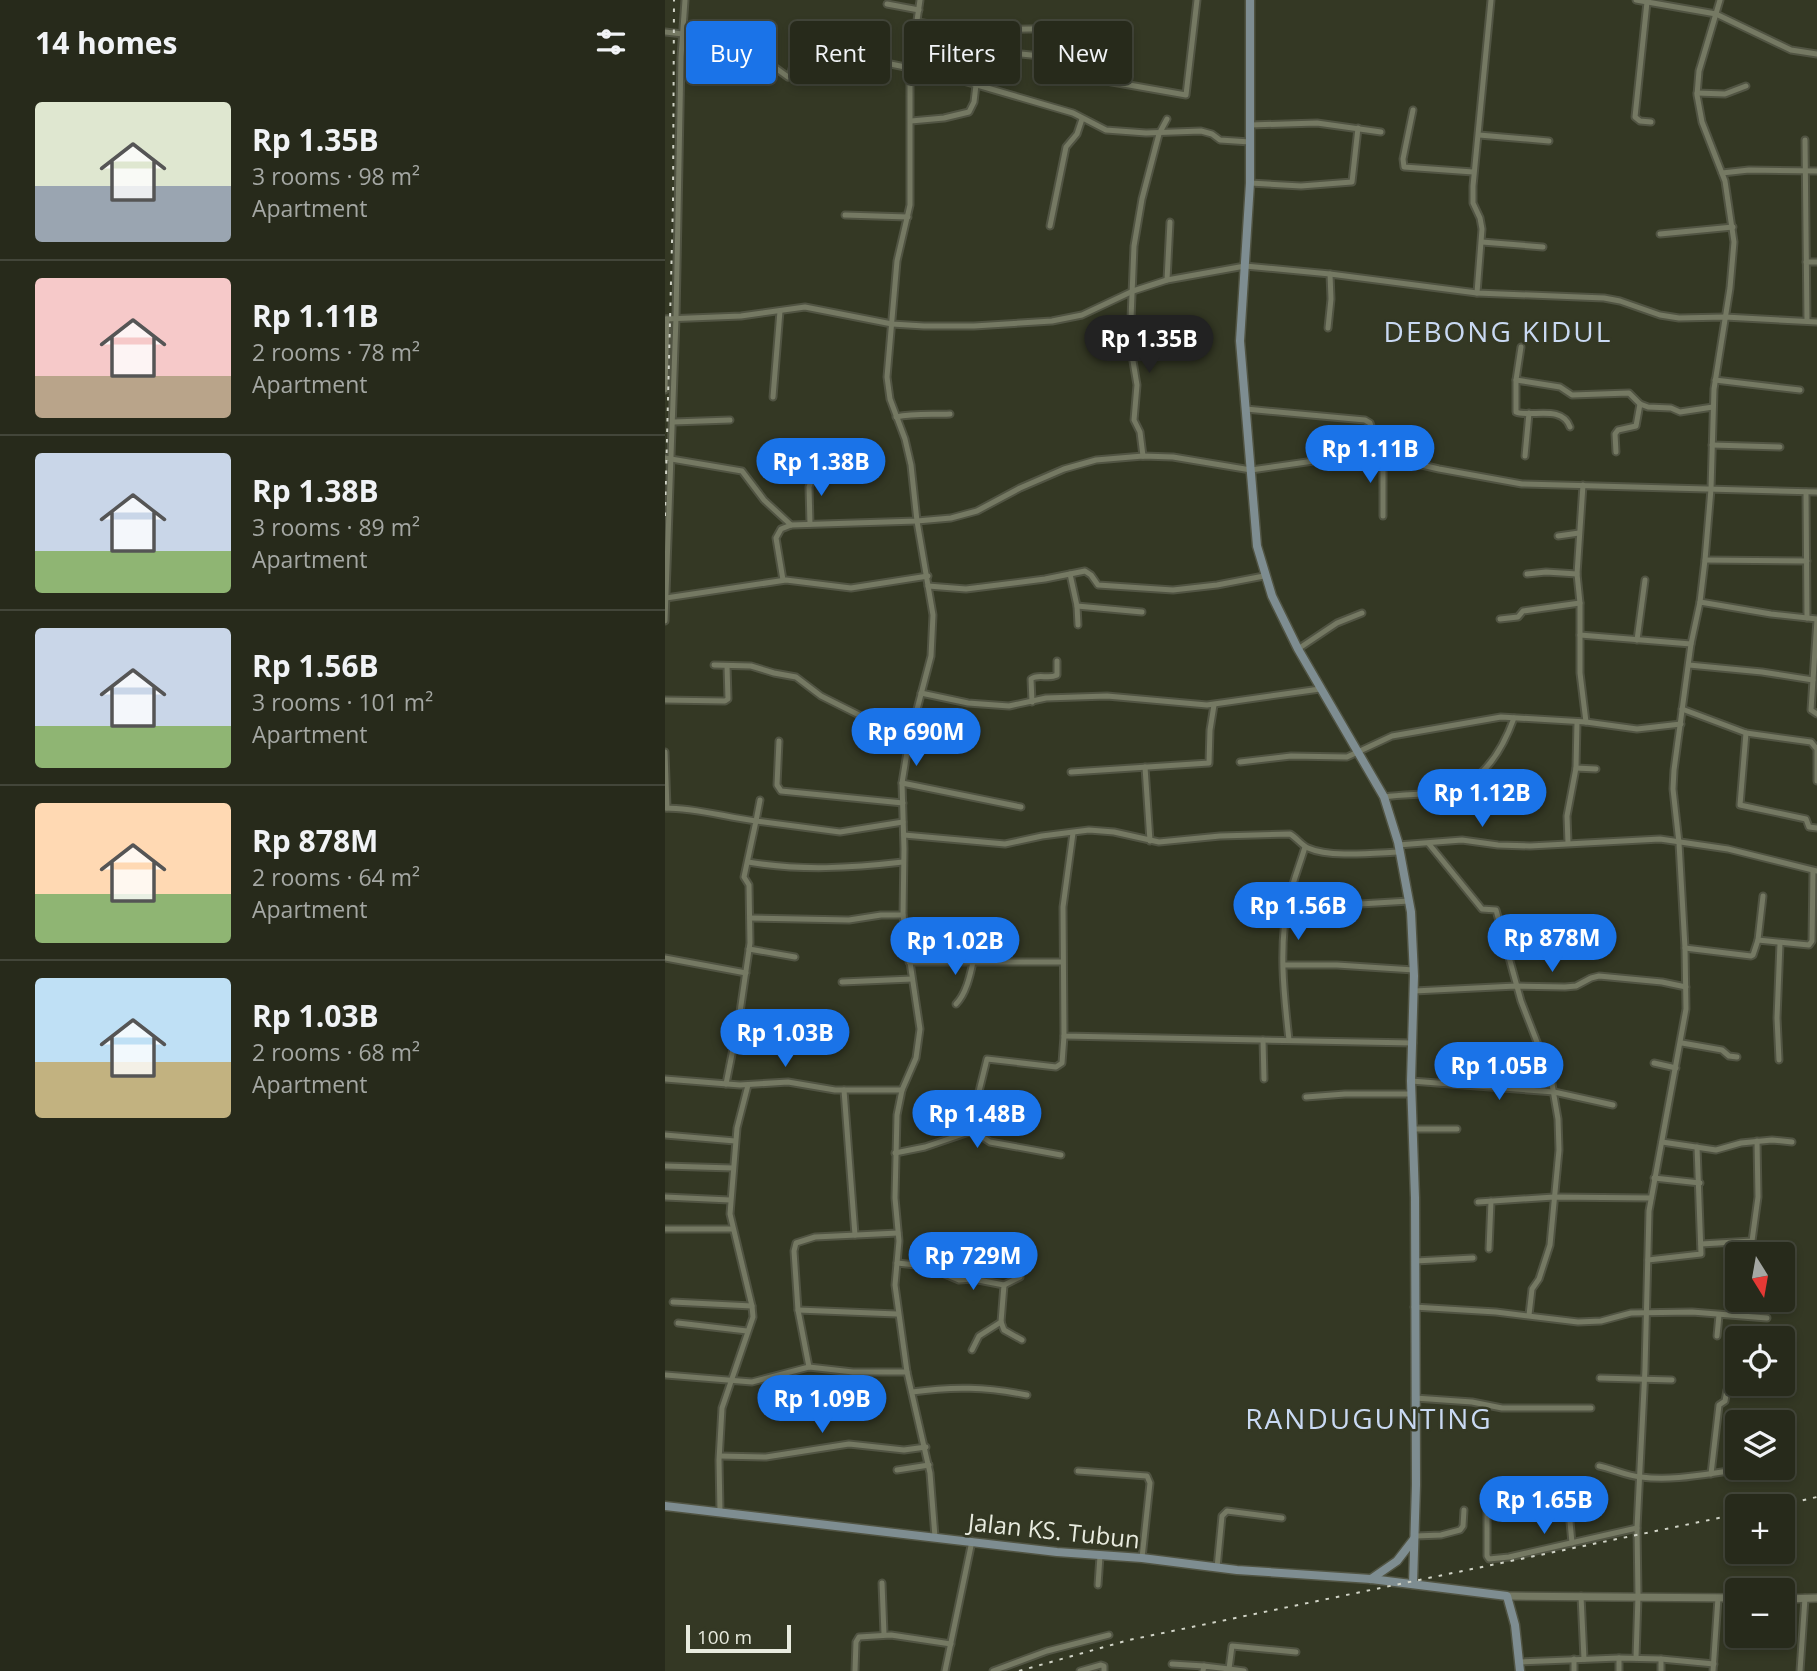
<!DOCTYPE html>
<meta charset="utf-8">
<style>
body{margin:0;font-family:"Open Sans",sans-serif;background:#2f3224;color:#f1f3f6;height:100vh;display:flex;flex-direction:column;font-size:26px;white-space:nowrap}
*{box-sizing:border-box;margin:0}
p{font-size:23px;color:#a4a7a3}
.icon{flex:none;width:38px;height:38px;fill:none;stroke:currentColor;stroke-width:2;stroke-linecap:round;stroke-linejoin:round}
.map{position:relative;flex:1;overflow:hidden}
.side{display:flex;flex-direction:column;background:#272a1b;width:665px}
.side>*{flex:none}
.hud{position:absolute;left:21px;top:21px;width:665px;height:63px;display:flex;gap:14px}
.needle{width:46px;rotate:169deg}
.controls{position:absolute;left:1060px;top:1242px;display:grid;gap:14px}
.controls a{display:grid;place-items:center;width:70px;height:70px;border-radius:7px;background:#272a1b;box-shadow:0 4px 10px #0003,0 0 0 2px #43463a;font-size:35px}
.scale{position:absolute;left:21px;bottom:18px;width:105px;box-sizing:border-box;padding-left:7px;border:4px solid #e8ebdf;border-top:0;font-size:19px;line-height:24px;white-space:nowrap;color:#e8ebdf;-webkit-text-stroke:5px #343824;paint-order:stroke}
.price{position:absolute;translate:-50% -60px;padding:0 16px;border-radius:24px;background:#1a73e8;color:#fff;font-size:23px;line-height:46px;filter:drop-shadow(0 2px 4px #0008)}
.price::after{content:'';position:absolute;left:50%;top:42px;width:21px;height:16px;margin-left:-10px;background:inherit;clip-path:polygon(0 0,100% 0,50% 100%)}
.price.on{background:#222;color:#fff}
ul{padding:0;list-style:none}
li{display:flex;align-items:center;gap:21px;height:175px;padding:0 35px}
li+li{border-top:2px solid #43463a}
li span{display:grid;place-items:center;flex:none;width:196px;height:140px;border-radius:7px;color:#555}
li>.icon{margin-inline-start:auto}
span .icon{width:84px;height:84px;fill:#fffc;stroke-width:1}
li b{font-size:30px}
h2{display:flex;justify-content:space-between;align-items:center;height:84px;padding:0 35px;font-size:30px}
.chip{padding:0 24px;border-radius:7px;background:#272a1b;box-shadow:0 4px 10px #0003,0 0 0 2px #43463a;font-size:24px;line-height:63px}
.chip.on{background:#1a73e8;color:#fff}
main{display:flex;flex:1;min-height:0}
.map>svg:first-child{display:block}
.lines{fill:none;stroke-linecap:round;stroke-linejoin:round}
.minor-casing{stroke:#515443;stroke-width:9}
.tertiary-casing{stroke:#515443;stroke-width:10}
.secondary-casing{stroke:#515443;stroke-width:11}
.minor{stroke:#757963;stroke-width:5}
.tertiary{stroke:#757963;stroke-width:7}
.secondary{stroke:#7e8d91;stroke-width:8}
.rail{stroke:#d0d3c6;stroke-width:2;stroke-dasharray:3.5 7;stroke-linecap:butt}
.labels{text-anchor:middle;dominant-baseline:central;stroke-width:5;stroke-linejoin:round;paint-order:stroke}
.street-label{font-size:24px;fill:#e8ebdf;stroke:#343824}
.quarter-label{font-size:28px;letter-spacing:2px;fill:#c9d9f3;stroke:#343824}
</style>
<main>
<section class="side">
<h2>14 homes<svg class="icon" aria-label="filters" viewBox="0 0 24 24"><path d="M4 7h16M4 17h16"/><circle cx="9" cy="7" r="2"/><circle cx="15" cy="17" r="2"/></svg></h2>
<ul>
<li><span style="background:linear-gradient(#dfe7d0 60%,#9aa5b1 0)"><svg class="icon" aria-label="home" viewBox="0 0 24 24"><path d="M3 11l9-7 9 7M6 9v11h12V9"/></svg></span><div><b>Rp 1.35B</b><p>3 rooms · 98 m²</p><p>Apartment</p></div></li>
<li><span style="background:linear-gradient(#f6c9c9 70%,#b9a48a 0)"><svg class="icon" aria-label="home" viewBox="0 0 24 24"><path d="M3 11l9-7 9 7M6 9v11h12V9"/></svg></span><div><b>Rp 1.11B</b><p>2 rooms · 78 m²</p><p>Apartment</p></div></li>
<li><span style="background:linear-gradient(#c9d6e8 70%,#8fb573 0)"><svg class="icon" aria-label="home" viewBox="0 0 24 24"><path d="M3 11l9-7 9 7M6 9v11h12V9"/></svg></span><div><b>Rp 1.38B</b><p>3 rooms · 89 m²</p><p>Apartment</p></div></li>
<li><span style="background:linear-gradient(#c9d6e8 70%,#8fb573 0)"><svg class="icon" aria-label="home" viewBox="0 0 24 24"><path d="M3 11l9-7 9 7M6 9v11h12V9"/></svg></span><div><b>Rp 1.56B</b><p>3 rooms · 101 m²</p><p>Apartment</p></div></li>
<li><span style="background:linear-gradient(#ffd9b3 65%,#8fb573 0)"><svg class="icon" aria-label="home" viewBox="0 0 24 24"><path d="M3 11l9-7 9 7M6 9v11h12V9"/></svg></span><div><b>Rp 878M</b><p>2 rooms · 64 m²</p><p>Apartment</p></div></li>
<li><span style="background:linear-gradient(#bfe0f5 60%,#c2b280 0)"><svg class="icon" aria-label="home" viewBox="0 0 24 24"><path d="M3 11l9-7 9 7M6 9v11h12V9"/></svg></span><div><b>Rp 1.03B</b><p>2 rooms · 68 m²</p><p>Apartment</p></div></li>
</ul>
</section>
<div class="map">
<svg width="1152" height="1671" viewBox="0 0 1152 1671">
<rect width="100%" height="100%" fill="#343824"/>
<g class="lines">
<defs>
<g id="minor">
<path d="M255,0l-10,68v137l-13,56 -10,116 3,22 15,40 6,26 6,56 16,94 -2,41 -22,84 -7,43 2,66 -1,66 17,114 -4,29 -14,32 -5,25 -2,83 4,43 -4,44 12,87 23,101 5,64"/>
<path d="M971,0l80,14 75,36 26,4"/>
<path d="M982,2l-12,115 5,4 11,1"/>
<path d="M222,4l32,6"/>
<path d="M252,22l50,8 116,-2"/>
<path d="M0,32l45,5 38,11 40,29 3,-3 7,-32 3,-3 80,23 29,6 30,2 20,10 113,33 33,17 40,3 55,-2 11,3 8,6 30,2"/>
<path d="M356,54l60,6 14,19 91,16 11,-95"/>
<path d="M1032,93l28,1 21,-8"/>
<path d="M748,110l-10,49 1,8 69,5"/>
<path d="M246,121l33,-3 25,-6 5,-10 2,-17"/>
<path d="M585,125l67,-2 64,9"/>
<path d="M814,135l70,6"/>
<path d="M1140,140l2,181"/>
<path d="M1057,173l27,-3 68,1"/>
<path d="M585,183l51,3 51,-4 6,-54"/>
<path d="M180,215l63,2"/>
<path d="M385,226l16,-79 11,-13 5,-15"/>
<path d="M995,234l73,-7"/>
<path d="M817,242l61,5"/>
<path d="M1141,262h11"/>
<path d="M502,280l3,-58"/>
<path d="M812,293l5,-64 -2,-11 -7,-15v-17l18,-186"/>
<path d="M0,319l76,-3 64,-9 87,17 32,2h50l78,-5 30,-6 51,-24 34,-11 78,-14 85,8 147,19 127,5 16,3 40,14 19,3 46,-1 92,5"/>
<path d="M663,328l3,-29 -1,-25"/>
<path d="M856,347l-5,33v32c14,6 46,-8 54,15"/>
<path d="M851,380l44,7 12,8 57,-2 11,11 8,3 23,1 9,4 33,-5"/>
<path d="M1050,380l85,10"/>
<path d="M0,390l2,-71"/>
<path d="M108,397l7,-86"/>
<path d="M581,409l119,11 5,3 3,9 -3,21"/>
<path d="M231,417c18,-4 36,-2 54,-3"/>
<path d="M8,422l57,-2"/>
<path d="M1047,445l68,2"/>
<path d="M951,452l-1,-18 3,-4 18,-4 4,-22"/>
<path d="M718,455v61"/>
<path d="M478,456l-3,-24 -6,-12 3,-35 -7,-42 4,-97 8,-47 17,-65 8,-15"/>
<path d="M860,456l4,-43"/>
<path d="M0,458l77,13 22,29 27,25"/>
<path d="M918,485l-6,89 3,29v70l6,49"/>
<path d="M1141,492l1,126"/>
<path d="M145,524l-1,-37 7,-19"/>
<path d="M893,536l21,-3"/>
<path d="M1040,560l102,1"/>
<path d="M405,574l7,32 1,19"/>
<path d="M862,574l19,-2 31,2"/>
<path d="M118,580l-7,-42 5,-9 10,-4 126,-4 34,-3 26,-7 43,-23 44,-19 32,-9 47,-4 30,1 78,13 119,-17 69,16 83,15 295,8"/>
<path d="M263,586l38,3 79,-10 40,-8 6,4 7,10 75,5 44,-5 47,-9"/>
<path d="M1,598l120,-18 65,8 77,-12"/>
<path d="M1035,602l71,12 46,5"/>
<path d="M412,606l65,6"/>
<path d="M835,619l18,-2 5,-6 57,-8"/>
<path d="M1152,620l-6,90 6,4"/>
<path d="M0,621l11,-303 5,-261 4,-57"/>
<path d="M915,635l111,9"/>
<path d="M972,640l8,-60"/>
<path d="M633,649l39,-26 25,-10"/>
<path d="M49,665l37,1 23,7 22,4 25,19 88,44"/>
<path d="M1024,665l73,7 51,8"/>
<path d="M256,693l47,10 41,3 37,-8 61,-2 100,9 113,-16"/>
<path d="M0,700l60,1 3,-2 -1,-33"/>
<path d="M367,702l-1,-23c8,-6 17,1 26,-4v-14"/>
<path d="M1017,709l64,24 65,9 6,7v32"/>
<path d="M1081,733l-6,72 66,14 3,8 8,1"/>
<path d="M114,741l-2,44 4,6 122,12"/>
<path d="M0,752l2,56"/>
<path d="M575,762l51,-6 56,1 45,-21 109,-19 85,5 51,7 44,-5"/>
<path d="M480,767l5,74"/>
<path d="M911,768l20,1"/>
<path d="M406,772l138,-9 1,-33 4,-25"/>
<path d="M237,783l119,24"/>
<path d="M719,797c20,-3 40,-2 59,-5 39,-6 59,-41 71,-74"/>
<path d="M95,800l-4,21 84,11 63,-10"/>
<path d="M0,808c31,0 60,9 91,13l-12,56 5,8 1,58 -11,76 -13,65"/>
<path d="M408,833l-10,74 1,129 349,7"/>
<path d="M239,835l101,9 37,-8 47,-6 25,2 45,10 61,-6 70,-2c7,4 11,11 18,14 22,10 67,5 91,4"/>
<path d="M903,843l-1,-27 9,-48 1,-46"/>
<path d="M764,844l53,65 14,1 25,91 30,77 7,41 1,31 -9,95 -11,34 -7,10 -3,26"/>
<path d="M733,845l64,-5 36,5 32,1 130,-7 68,10 89,22"/>
<path d="M83,862c53,9 103,6 155,0"/>
<path d="M624,899l71,5 49,-3"/>
<path d="M85,918l99,2 32,-5h22"/>
<path d="M1093,940l5,-44"/>
<path d="M1020,948l66,8 2,-1 5,-15 51,5 3,-4 1,-70"/>
<path d="M84,949l46,8"/>
<path d="M0,958l81,15"/>
<path d="M244,962h152"/>
<path d="M619,965h53l77,5"/>
<path d="M177,982l70,-3"/>
<path d="M749,991l102,-5 49,1 11,-1 15,-8 8,-2 63,6 24,5"/>
<path d="M291,1004c10,-10 14,-28 17,-42"/>
<path d="M598,1040l1,39"/>
<path d="M624,1040c-5,-45 -11,-96 0,-141 4,-18 11,-35 16,-52"/>
<path d="M1017,1043l40,7 7,6 8,1"/>
<path d="M1114,1060l-2,-42 3,-75"/>
<path d="M989,1063l22,5"/>
<path d="M0,1079l75,6 48,-3 47,8h67"/>
<path d="M746,1081l143,11 59,13"/>
<path d="M179,1090l11,145"/>
<path d="M641,1097l39,-3h67"/>
<path d="M749,1129h43"/>
<path d="M304,1132l18,-73 69,8 6,-4 2,-27"/>
<path d="M0,1135l70,6"/>
<path d="M997,1142l54,8 25,-7 31,-3 20,2"/>
<path d="M230,1153l30,-6 44,-15 9,2 12,8 71,13"/>
<path d="M0,1166l68,2"/>
<path d="M989,1178l46,5"/>
<path d="M0,1197l65,3"/>
<path d="M813,1202l76,-5 97,1"/>
<path d="M0,1229h67"/>
<path d="M1036,1244l51,-3 6,-44 -1,-56"/>
<path d="M824,1249l2,-48"/>
<path d="M983,1260l53,-6 -4,-107"/>
<path d="M750,1261l58,-3"/>
<path d="M232,1263l29,3 33,14 14,-1 31,6 -3,37 -22,14 -7,14"/>
<path d="M339,1285l16,-8"/>
<path d="M8,1302l79,4"/>
<path d="M749,1307l82,5 82,10 23,-1 30,-8 61,-1 75,6"/>
<path d="M133,1310l99,4"/>
<path d="M336,1322l3,8 18,10"/>
<path d="M13,1323l69,8"/>
<path d="M1052,1336l2,-21"/>
<path d="M144,1367l-11,-57 -4,-59 2,-8 19,-6 83,-4"/>
<path d="M1,1375l86,7 57,-15 44,5h54"/>
<path d="M935,1378l72,2"/>
<path d="M247,1392c42,-6 74,-5 115,3"/>
<path d="M750,1398l57,4 30,6h89"/>
<path d="M55,1456l46,1 83,-13 55,6 22,-3"/>
<path d="M934,1466c14,3 28,10 42,11 38,5 76,-6 114,-9"/>
<path d="M232,1470l32,-5"/>
<path d="M413,1471l69,5 3,7 -8,75"/>
<path d="M1046,1474l8,-69 6,-4 2,-11"/>
<path d="M822,1497v59l2,3 20,-2 128,-29"/>
<path d="M55,1511l-1,-51 3,-52 31,-91 -1,-11 -22,-92 7,-86 11,-43"/>
<path d="M904,1511l3,32"/>
<path d="M751,1536l25,-1 19,-5 3,-4 1,-16"/>
<path d="M552,1568l5,-52 5,-5 55,7"/>
<path d="M217,1583l2,51"/>
<path d="M433,1585l2,-29"/>
<path d="M916,1596l3,63"/>
<path d="M954,1658v13"/>
<path d="M971,1658l2,-62 -1,-68 8,-159 4,-158 37,-202 -1,-61 -6,-105 -6,-54 1,-19 17,-126 9,-42 5,-42 6,-71 3,-100 16,-101 4,-46 -9,-61 -23,-59 -5,-27 2,-24 21,-71"/>
<path d="M909,1659v12"/>
<path d="M996,1659l53,5"/>
<path d="M854,1662l100,-4 42,1v12"/>
<path d="M507,1664l32,2"/>
<path d="M564,1669l15,2"/>
<path d="M190,1671l1,-29 3,-5 32,-2 60,9"/>
<path d="M280,1671l27,-130"/>
<path d="M328,1671l54,-20 62,-16"/>
<path d="M415,1671l21,-6 3,1v5"/>
<path d="M538,1671l1,-5 25,3 3,-23 64,6"/>
<path d="M1048,1671l5,-73"/>
<path d="M1135,1671l5,-73"/>
</g>
<g id="tertiary">
<path d="M842,1596l231,2"/>
<path d="M1118,1599l34,-1"/>
</g>
<g id="secondary">
<path d="M585,0v183l-10,158 17,205 15,50 26,53 86,148 14,45 13,70 3,64 -3,105 4,117 1,287 -3,99"/>
<path d="M0,1506l392,46 85,6 95,12 134,9 136,17 8,29 5,46"/>
<path d="M706,1579l26,-18 17,-22"/>
</g>
</defs>
<use href="#minor" class="minor-casing"/>
<use href="#tertiary" class="tertiary-casing"/>
<use href="#secondary" class="secondary-casing"/>
<use href="#minor" class="minor"/>
<use href="#tertiary" class="tertiary"/>
<use href="#secondary" class="secondary"/>
<g class="rail">
<path d="M0,516l8,-313 1,-203"/>
<path d="M1107,1507l45,-10"/>
<path d="M354,1671l110,-31 609,-126"/>
</g>
</g>
<g class="labels">
<g class="street-label">
<text transform="translate(389 1530) rotate(6)">Jalan KS. Tubun</text>
</g>
<g class="quarter-label">
<text x="833" y="331">DEBONG KIDUL</text>
<text x="704" y="1418">RANDUGUNTING</text>
</g>
</g>
</svg>
<div class="controls">
<a><svg class="needle" viewBox="-14 -14 28 28"><path d="M0-13l5 13h-10z" fill="#e53935"/><path d="M0 13l5-13h-10z" fill="#a4a7a3"/></svg></a>
<a><svg class="icon" aria-label="locate" viewBox="0 0 24 24"><circle cx="12" cy="12" r="6"/><path d="M12 2v4M12 18v4M2 12h4M18 12h4"/></svg></a>
<a><svg class="icon" aria-label="layers" viewBox="0 0 24 24"><path d="M12 4l9 5-9 5-9-5zM3 14l9 5 9-5"/></svg></a>
<a>+</a>
<a>−</a>
</div>
<div class="scale">100 m</div>
<b class="price on" style="left:484px;top:375px">Rp 1.35B</b>
<b class="price" style="left:705px;top:485px">Rp 1.11B</b>
<b class="price" style="left:156px;top:498px">Rp 1.38B</b>
<b class="price" style="left:251px;top:768px">Rp 690M</b>
<b class="price" style="left:817px;top:829px">Rp 1.12B</b>
<b class="price" style="left:633px;top:942px">Rp 1.56B</b>
<b class="price" style="left:887px;top:974px">Rp 878M</b>
<b class="price" style="left:290px;top:977px">Rp 1.02B</b>
<b class="price" style="left:120px;top:1069px">Rp 1.03B</b>
<b class="price" style="left:834px;top:1102px">Rp 1.05B</b>
<b class="price" style="left:312px;top:1150px">Rp 1.48B</b>
<b class="price" style="left:308px;top:1292px">Rp 729M</b>
<b class="price" style="left:157px;top:1435px">Rp 1.09B</b>
<b class="price" style="left:879px;top:1536px">Rp 1.65B</b>
<div class="hud">
<a class="chip on">Buy</a>
<a class="chip">Rent</a>
<a class="chip">Filters</a>
<a class="chip">New</a>
</div>
</div>
</main>
